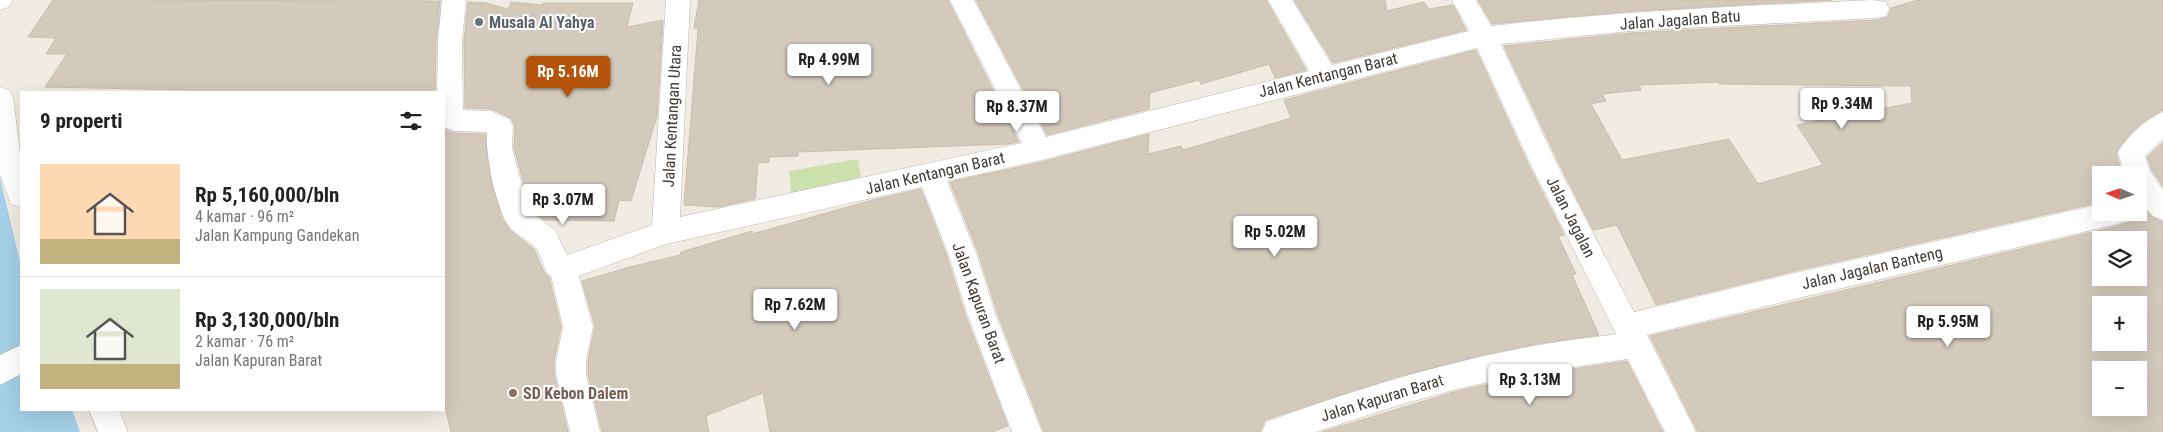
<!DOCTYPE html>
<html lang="id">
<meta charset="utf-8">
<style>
body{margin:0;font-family:"Roboto Condensed",sans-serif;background:#f2f2f2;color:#222;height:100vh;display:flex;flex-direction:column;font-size:19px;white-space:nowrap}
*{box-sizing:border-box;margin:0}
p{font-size:16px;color:#767676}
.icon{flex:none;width:28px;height:28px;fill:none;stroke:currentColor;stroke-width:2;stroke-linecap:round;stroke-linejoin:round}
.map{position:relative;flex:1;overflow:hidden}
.sheet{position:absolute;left:20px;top:91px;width:425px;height:320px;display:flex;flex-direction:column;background:#fff;border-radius:0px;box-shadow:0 5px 20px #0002}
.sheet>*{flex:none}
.needle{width:32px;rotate:273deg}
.tools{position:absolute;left:2092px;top:166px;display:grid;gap:10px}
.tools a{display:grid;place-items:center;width:55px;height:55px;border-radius:0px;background:#fff;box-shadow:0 5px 20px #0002;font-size:25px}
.price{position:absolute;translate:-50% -42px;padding:0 11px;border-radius:5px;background:#fff;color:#222;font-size:16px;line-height:32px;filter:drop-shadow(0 1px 2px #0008)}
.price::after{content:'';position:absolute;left:50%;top:30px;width:15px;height:11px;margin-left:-8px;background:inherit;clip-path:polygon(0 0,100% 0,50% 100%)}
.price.selected{background:#b45309;color:#fff}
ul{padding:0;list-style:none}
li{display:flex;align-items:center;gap:15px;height:125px;padding:0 20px}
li+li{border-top:1px solid #e0e0e0}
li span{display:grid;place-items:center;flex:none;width:140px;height:100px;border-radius:0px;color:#555}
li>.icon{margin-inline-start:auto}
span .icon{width:60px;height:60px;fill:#fffc;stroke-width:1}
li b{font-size:21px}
h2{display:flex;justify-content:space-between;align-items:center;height:60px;padding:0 20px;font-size:21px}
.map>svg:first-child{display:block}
.green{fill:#cde1af}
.water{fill:#a4d0e8}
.building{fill:#d3c9bd;stroke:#cabeae;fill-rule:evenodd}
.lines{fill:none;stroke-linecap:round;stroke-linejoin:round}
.minor-casing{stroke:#bdb5aa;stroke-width:1}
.minor{fill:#fff;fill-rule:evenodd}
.worship-dot{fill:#6b7280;stroke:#fff;stroke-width:2}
.education-dot{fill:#8d6e63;stroke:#fff;stroke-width:2}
.labels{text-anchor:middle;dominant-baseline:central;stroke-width:4;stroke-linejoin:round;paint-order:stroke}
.street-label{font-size:16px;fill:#413b34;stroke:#fff}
.worship-label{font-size:16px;font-weight:bold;fill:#5b616d;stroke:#fff;text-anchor:start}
.education-label{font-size:16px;font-weight:bold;fill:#785e54;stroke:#fff;text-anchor:start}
</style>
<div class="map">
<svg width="2163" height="432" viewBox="0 0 2163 432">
<rect width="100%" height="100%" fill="#f0ebe3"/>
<path class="green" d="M858,159l5,30 -71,14 -3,-32z"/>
<path class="water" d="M0,178l21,88v144h51l8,22h-80z"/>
<g class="building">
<path d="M53,0l387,1 -4,40 -1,51h-247l1,-2 -144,-3 22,-33h-21l10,-16 -28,-1z"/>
<path d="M699,0h249l71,142 -11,2 -210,8v4l-29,1v5l-11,1 -3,36 -37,8 -34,-2 14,-176 -4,-1z"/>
<path d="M976,0h290l40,70 -31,8 -6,-14 -68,20 -2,-4 -49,13 -1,16 -102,26z"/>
<path d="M1294,0h91l2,11 37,-9 5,7 24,-4 13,25 -133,33z"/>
<path d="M1478,0h354l-198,11 -142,13z"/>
<path d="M1918,0h245v110l-20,12 -23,24 -4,8 7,21h-22v27l-302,68 -143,35 -39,-80 -24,5 -35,-69 -54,-115 126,-13 247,-13 11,-3 3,-9zM1719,82v2l192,2 1,17 -115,22 26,40 -65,19 -29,-45 -107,21 -31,-56 15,-3 -4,-7 39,-4 -2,-5z"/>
<path d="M468,2l18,1 22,6 3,-7 31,3 1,-2h90l-6,24 36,-7 -6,96 -26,85 -12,-1 -5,21 -70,-1 -13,-10 -17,-62 1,-22 -4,-8 -20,-9 -26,-1 -1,-67z"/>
<path d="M1476,50l53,116 35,69 -6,1 18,38 -4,1 27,60 -57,8 -55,11 -91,23 -131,43 -5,12h-216l-46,-117 -20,-63 -28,-70 88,-19 111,-29 -1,20 33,-8 2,4 108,-32 -7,-18z"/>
<path d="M444,129l10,4 31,1 6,47 11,37 8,12 24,19 11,25 4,3 12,50 -7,34v13l14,58h-117l-7,-29z"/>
<path d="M2163,142v45l-11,-17 -5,-13z"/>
<path d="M921,189l25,65 20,63 42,109 -16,6h-222l-7,-39 -57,23 3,16h-107l-14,-58v-13l7,-35 -13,-45 48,-14 50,-12 1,-3 71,-21v3l117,-33z"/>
<path d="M2139,203l13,14 11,5v210h-465l-48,-96 468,-110 11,-4 4,-10h6zM2101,240h38v38h-38zM2101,305h38v37h-38zM2101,370h38v38h-38z"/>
<path d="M1627,361l36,71h-341l135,-41 76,-16z"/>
</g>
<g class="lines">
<defs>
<g id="minor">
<path d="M0,0h13l-4,7 -9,3z"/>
<path d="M442,0h24l-4,41 1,69 28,1 18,8 4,7 -1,22 15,57 2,6 26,19 12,25 85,-30 14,-225h24l-10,217 342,-74 -72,-143h24l72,137 263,-66 -41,-71h24l40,65 137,-34 -17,-31h24l15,26c127,-15 254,-20 381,-26l14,2 3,7 -3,7 -9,2 -247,13 -129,13 55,118 78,150 165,-40 302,-68v8h30l-3,8 -10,4 -319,74 -152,37 49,97h-31l-37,-73 -95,14 -76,16 -61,17 -80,26h-54l4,-10 11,-4c79,-29 159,-53 241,-69 32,-7 65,-10 98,-15l-85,-169 -54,-117 -439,113 -91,20 29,72 20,63 46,116h-30l-44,-116 -20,-63 -26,-66 -256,57 -87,32 14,51 -7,34v13l14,58h-30l-14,-58v-13l7,-34 -12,-51 -4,-3c-4,-9 -7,-22 -14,-28 -7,-7 -19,-11 -24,-19 -13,-18 -24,-72 -22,-94l-33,-1 -10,-4v-35h-7l1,-51z"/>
<path d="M0,87l9,3 4,7 8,63v47l-10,-3 -11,-29z"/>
<path d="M2163,112v27l-18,17 5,15 13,19v30l-10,-4 -14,-15v-26h-14l-7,-22c8,-16 29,-35 45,-41z"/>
<path d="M21,345v29l-21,11v-30z"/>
<path d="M89,410h30l9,22h-30z"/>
</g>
</defs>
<use href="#minor" class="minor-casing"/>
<use href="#minor" class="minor"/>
</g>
<circle class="worship-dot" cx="479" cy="22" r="5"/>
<circle class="education-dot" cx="513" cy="393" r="5"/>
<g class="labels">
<g class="street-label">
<text transform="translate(1680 20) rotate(-4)">Jalan Jagalan Batu</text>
<text transform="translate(1328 75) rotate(-14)">Jalan Kentangan Barat</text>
<text transform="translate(672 116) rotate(-87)">Jalan Kentangan Utara</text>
<text transform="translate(935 173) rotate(-13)">Jalan Kentangan Barat</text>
<text transform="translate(1571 217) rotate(63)">Jalan Jagalan</text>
<text transform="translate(1872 268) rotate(-13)">Jalan Jagalan Banteng</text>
<text transform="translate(979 303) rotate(70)">Jalan Kapuran Barat</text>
<text transform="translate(1382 398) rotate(-17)">Jalan Kapuran Barat</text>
</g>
<g class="worship-label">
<text x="489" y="22">Musala Al Yahya</text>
</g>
<g class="education-label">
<text x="523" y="393">SD Kebon Dalem</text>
</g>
</g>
</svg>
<div class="tools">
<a><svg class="needle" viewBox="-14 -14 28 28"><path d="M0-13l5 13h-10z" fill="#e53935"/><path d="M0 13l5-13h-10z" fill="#767676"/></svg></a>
<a><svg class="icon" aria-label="layers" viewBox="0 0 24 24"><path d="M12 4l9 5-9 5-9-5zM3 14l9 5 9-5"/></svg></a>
<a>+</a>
<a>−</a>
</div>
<b class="price" style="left:829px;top:86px">Rp 4.99M</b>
<b class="price selected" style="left:568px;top:98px">Rp 5.16M</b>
<b class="price" style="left:1842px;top:130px">Rp 9.34M</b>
<b class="price" style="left:1017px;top:133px">Rp 8.37M</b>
<b class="price" style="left:563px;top:226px">Rp 3.07M</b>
<b class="price" style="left:1275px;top:258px">Rp 5.02M</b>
<b class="price" style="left:795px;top:331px">Rp 7.62M</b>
<b class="price" style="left:1948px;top:348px">Rp 5.95M</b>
<b class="price" style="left:1530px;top:406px">Rp 3.13M</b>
<section class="sheet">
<h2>9 properti<svg class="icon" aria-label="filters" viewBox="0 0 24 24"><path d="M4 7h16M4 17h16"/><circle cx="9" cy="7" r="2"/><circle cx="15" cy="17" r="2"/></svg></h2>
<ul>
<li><span style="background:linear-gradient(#ffd9b3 75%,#c2b280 0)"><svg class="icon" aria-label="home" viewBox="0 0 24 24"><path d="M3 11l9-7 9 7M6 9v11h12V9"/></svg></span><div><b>Rp 5,160,000/bln</b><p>4 kamar · 96 m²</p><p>Jalan Kampung Gandekan</p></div></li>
<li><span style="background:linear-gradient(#dfe7d0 75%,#c2b280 0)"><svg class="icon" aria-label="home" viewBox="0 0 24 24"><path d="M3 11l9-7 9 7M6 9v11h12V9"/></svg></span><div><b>Rp 3,130,000/bln</b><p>2 kamar · 76 m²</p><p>Jalan Kapuran Barat</p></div></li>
</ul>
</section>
</div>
